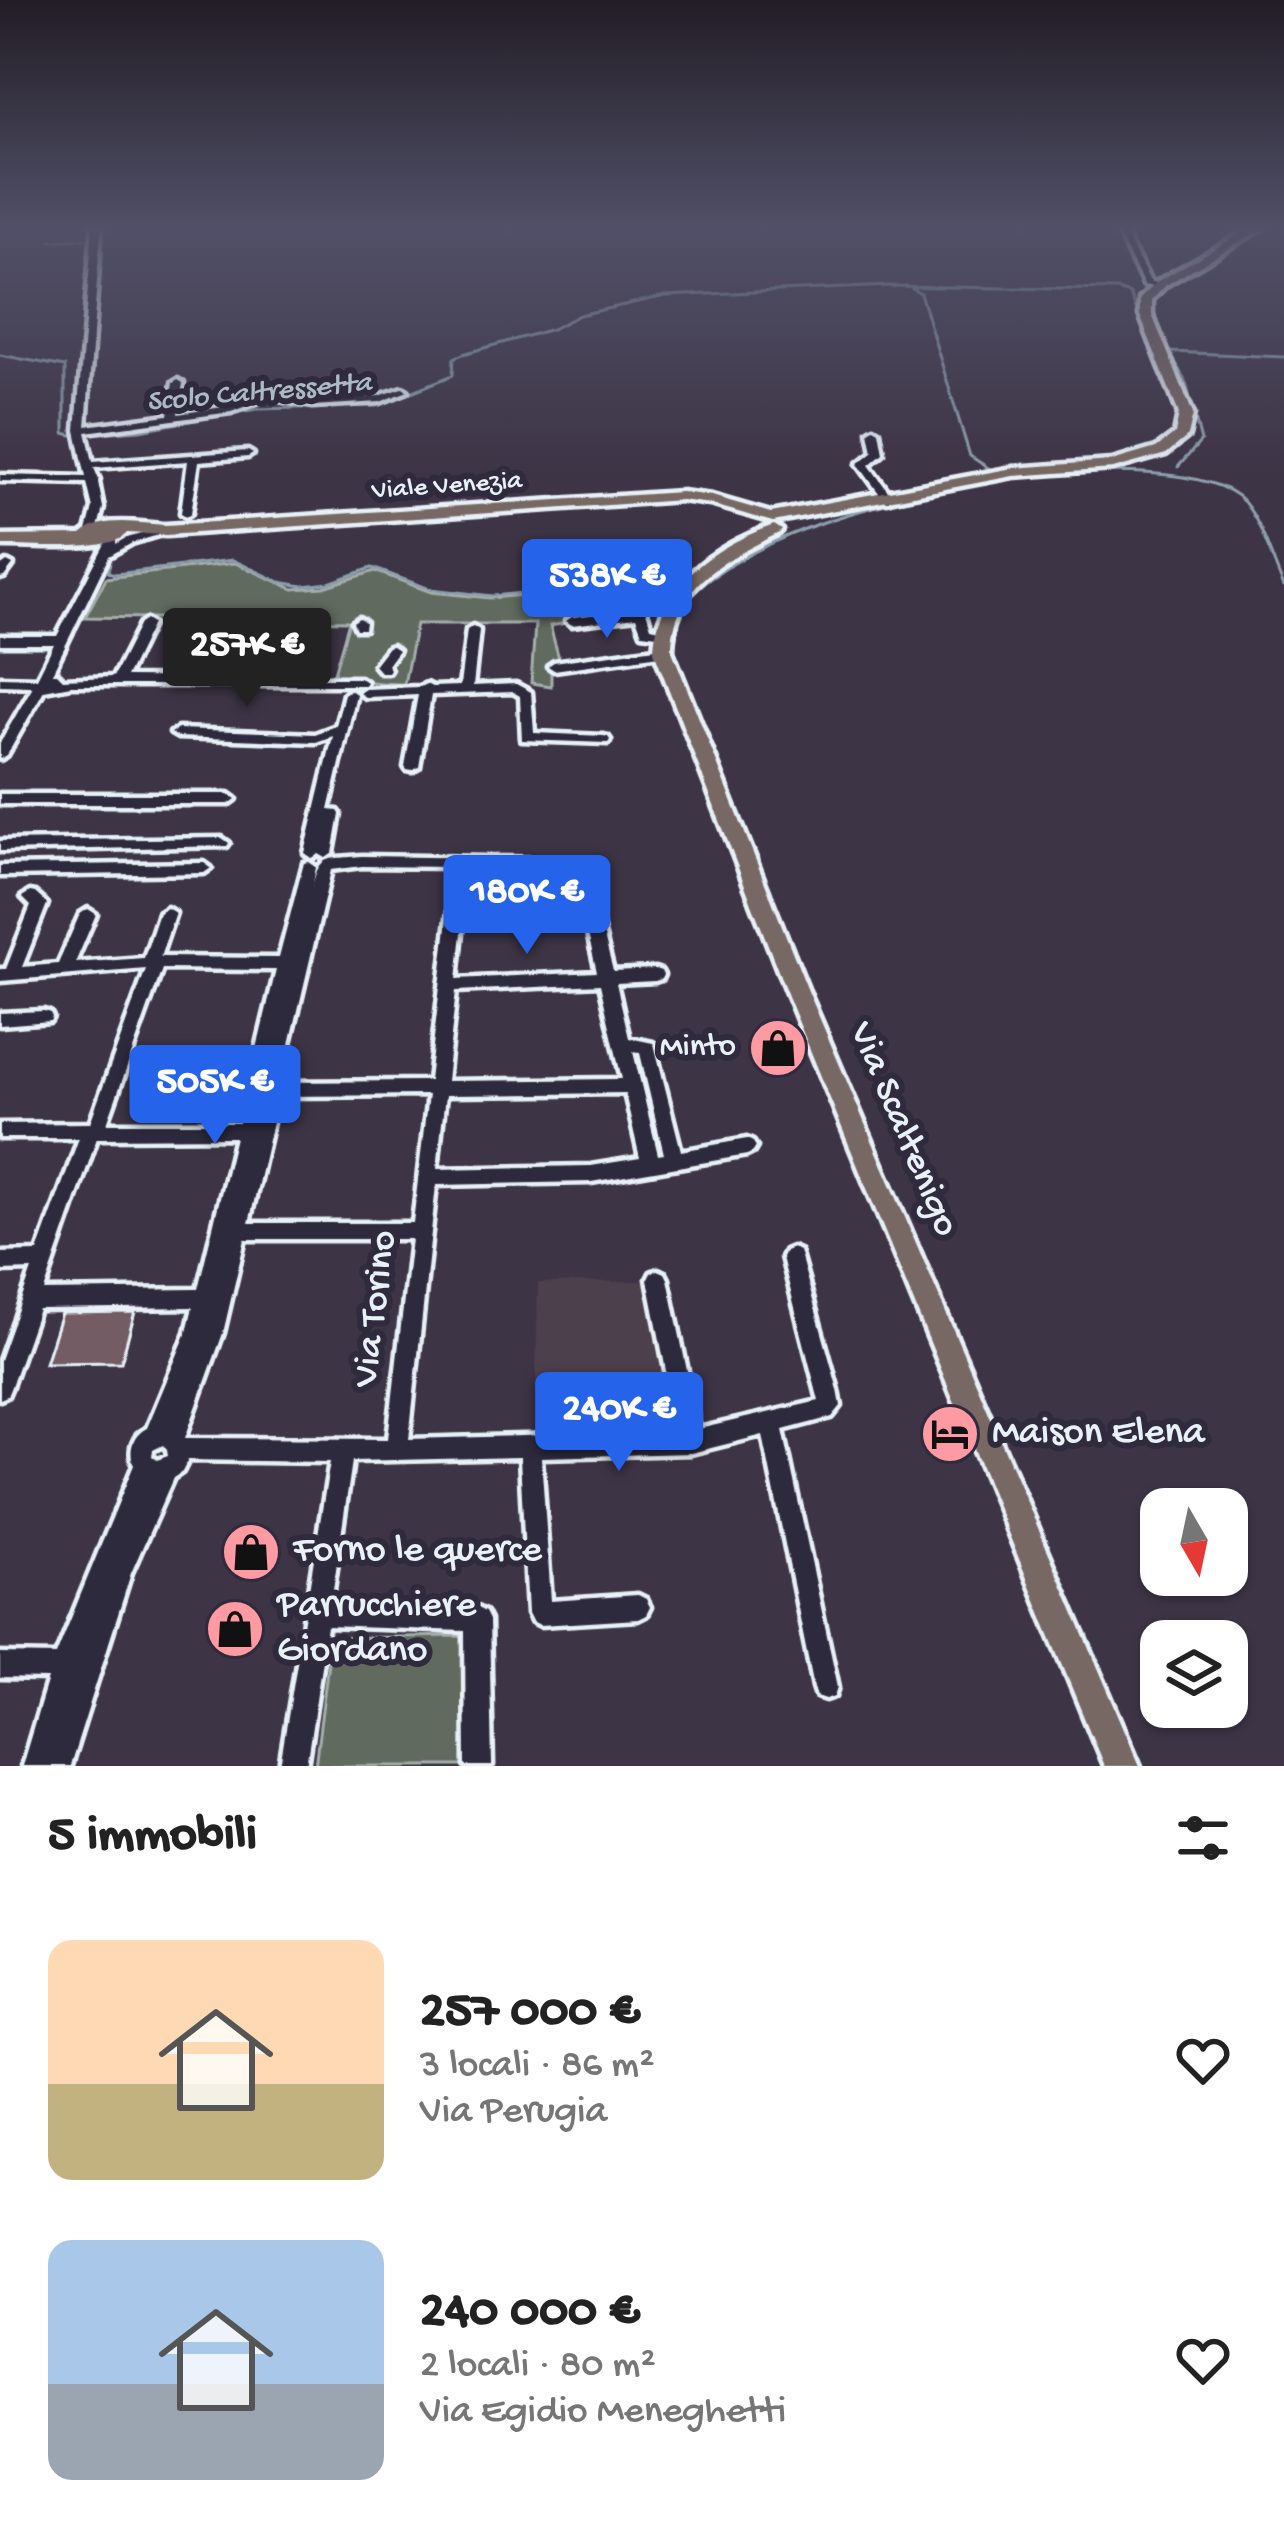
<!DOCTYPE html>
<html lang="it">
<meta charset="utf-8">
<style>
body{margin:0;font-family:"Gochi Hand",sans-serif;background:#f6f6f6;color:#222;height:100vh;display:flex;flex-direction:column;font-size:45px;white-space:nowrap}
*{box-sizing:border-box;margin:0}
p{font-size:39px;color:#767676}
.icon{flex:none;width:66px;height:66px;fill:none;stroke:currentColor;stroke-width:2;stroke-linecap:round;stroke-linejoin:round}
.map{position:relative;height:1766px;overflow:hidden}
.drawer{display:flex;flex-direction:column;background:#fff;flex:1}
.drawer>*{flex:none}
.needle{width:78px;rotate:171deg}
.buttons{position:absolute;left:1140px;top:1488px;display:grid;gap:24px}
.buttons a{display:grid;place-items:center;width:108px;height:108px;border-radius:24px;background:#fff;box-shadow:0 3px 9px #0004;font-size:60px}
.price{position:absolute;translate:-50% -102px;padding:0 27px;border-radius:12px;background:#2563eb;color:#fff;font-size:39px;line-height:78px;filter:drop-shadow(0 3px 6px #0008)}
.price::after{content:'';position:absolute;left:50%;top:72px;width:36px;height:27px;margin-left:-18px;background:inherit;clip-path:polygon(0 0,100% 0,50% 100%)}
.price.current{background:#222;color:#fff}
ul{padding:0;list-style:none}
li{display:flex;align-items:center;gap:36px;height:300px;padding:0 48px}
li span{display:grid;place-items:center;flex:none;width:336px;height:240px;border-radius:24px;color:#555}
li>.icon{margin-inline-start:auto}
span .icon{width:144px;height:144px;fill:#fffc;stroke-width:1}
li b{font-size:51px}
h2{display:flex;justify-content:space-between;align-items:center;height:144px;padding:0 48px;font-size:51px}
.map>svg:first-child{display:block}
.built{fill:#4d404e}
.green{fill:#616b5f;stroke:#a4aeac;stroke-width:3}
.lines{fill:none;stroke-linecap:round;stroke-linejoin:round}
.stream{stroke:#8d9fae;stroke-width:3}
.building{fill:#735c63;stroke:#e8f1f8;stroke-width:3}
.minor-casing{stroke:#e8f1f8;stroke-width:9}
.major-casing{stroke:#e8f1f8;stroke-width:9}
.minor{fill:#2f2a3d;fill-rule:evenodd}
.major{fill:#776864;fill-rule:evenodd}
.labels{text-anchor:middle;dominant-baseline:central;stroke-width:12;stroke-linejoin:round;paint-order:stroke}
.far-street-label{font-size:27px;fill:#e8f1f8;stroke:#2f2a3d}
.far-water-label{font-size:30px;font-style:italic;fill:#acbac6;stroke:#2f2a3d}
.poi-label{font-size:33px;fill:#e8f1f8;stroke:#2f2a3d;text-anchor:end}
.near-street-label{font-size:39px;fill:#e8f1f8;stroke:#2f2a3d}
.near-poi-label{font-size:39px;fill:#e8f1f8;stroke:#2f2a3d;text-anchor:start}
</style>
<div class="map">
<svg width="1284" height="1766" viewBox="0 0 1284 1766">
<rect width="100%" height="100%" fill="#3d3445"/>
<filter id="ink" filterUnits="userSpaceOnUse"><feTurbulence type="fractalNoise" baseFrequency=".00833" numOctaves="2"/><feDisplacementMap in="SourceGraphic" scale="24" xChannelSelector="R" yChannelSelector="G"/><feConvolveMatrix kernelMatrix="1 2 1 2 8 2 1 2 1" color-interpolation-filters="sRGB"/></filter>
<g filter="url(#ink)">
<path class="built" d="M645,1281l27,135 -137,3 3,-136z"/>
<g class="green">
<path d="M235,563l59,26 30,-2 51,-16 56,21 59,6 59,-5 6,12 11,-1 6,18 -22,4 10,36 -9,2v22l-20,-3 4,-59h-119l-12,60c-27,1 -51,-6 -79,-6l9,-5 15,-52 -264,-4 21,-39z"/>
<path d="M463,1636l1,130h-149l16,-128z"/>
</g>
<g class="lines">
<g class="stream">
<path d="M51,241l34,-2"/>
<path d="M912,288l8,5 50,163 26,17"/>
<path d="M0,355l65,12v66l7,2 68,-5 117,-21 120,-3 76,-31 1,-17 9,-4 89,-25 27,-14 86,-19 225,-10 227,4 13,4 21,53"/>
<path d="M1178,467l23,-26 -15,-58 -16,-31 114,5"/>
<path d="M1005,476c53,-2 202,-16 239,26 18,21 28,59 40,85"/>
<path d="M110,562l-2,10 7,2 118,-14 47,22 23,4 26,-3 43,-15 58,21 63,7 129,-13"/>
<path d="M641,587l33,6"/>
<path d="M691,593c86,-70 192,-90 298,-111"/>
</g>
</g>
<path class="building" d="M135,1312l-14,50 -76,1 16,-50z"/>
<g class="lines">
<defs>
<g id="minor">
<path d="M93,228h8l-15,198 82,-11 5,-32 5,-3 5,3 -5,31 51,-8 37,-14 47,8 66,-4 24,-8 5,3 -28,11 -67,4 -46,-8 -36,14 -145,20 7,30 155,-11 5,3 -5,3 -49,4 -8,52 -5,3 -5,-3 7,-52 -94,7 5,12 -1,2 5,26 -6,23 -9,2 -1,-2 6,-23 -6,-25 -87,-2v-6l86,2 -10,-47z"/>
<path d="M1118,233h6l26,48 10,3v4l-16,-3z"/>
<path d="M874,428l5,3 4,22 -14,12 24,33 -5,3 -4,-1 -26,-36 15,-12 -4,-21z"/>
<path d="M164,527l5,3 -1,2 -36,11 -23,13 -57,117h5l6,6 50,-2 27,-53 6,-4 6,4 -26,53 120,1 21,-52 6,-4 6,4 -20,52h101l6,4 -2,3h-293l-27,5 -37,65 -7,4v-16l33,-57 -33,-1v-8l37,1 17,-34h-54v-8h57l51,-98h8v6l8,-5z"/>
<path d="M7,562l6,3 -9,12 -4,1v-11z"/>
<path d="M631,580l6,3 14,44 14,3v6l-23,-3 -6,-16 -64,8 -6,-4 6,-4 62,-7 -9,-27z"/>
<path d="M359,618l6,4 -1,7h-8l-3,-7z"/>
<path d="M473,626l6,4 -6,56 43,-2 15,8 3,41 69,3 5,1 2,3 -2,3 -86,-3 -2,-44 -7,-4 -82,3 -12,72 -7,4 -5,-1 -2,-3 13,-72 -53,2 -6,-4 6,-4 55,-2 6,-3 6,3 28,-1 7,-56z"/>
<path d="M392,646l6,4 -11,15 3,4 -2,3h-8l-6,-7 14,-18z"/>
<path d="M663,647l6,4 -2,3 -113,16 -6,-4 6,-4z"/>
<path d="M350,690l6,4 -27,116 9,1 2,3 -7,39 -7,5 -7,-4 -7,4 -7,-5 28,-117 -17,6 -138,-5 -7,-4 7,-4 137,5 21,-8 8,-32z"/>
<path d="M0,794h229l7,5 -7,5h-229z"/>
<path d="M222,838l7,5 -2,3 -227,5v-10z"/>
<path d="M362,856l194,3 30,7 27,105 42,-2 6,2 2,4 -2,4 -6,2 -39,2 13,55 24,5 2,5 26,103 66,-12 6,3 3,5 -3,5 -6,3 -156,27 -155,3 -27,254 269,-7 -30,-153 3,-6 7,-3 7,3 3,6 31,150 120,-28 -37,-144 3,-6 7,-3 7,3 39,139 3,16 -9,11 -49,13 55,257 -3,9 -9,3 -9,-3 -3,-9 -51,-252 -72,18 -150,4 10,144 87,-6 8,4 4,8 -4,8 -8,4 -98,6 -8,-4 -4,-8 -8,-156 -168,4 -21,142 146,5 8,4 4,8 3,146h-26l-1,-135 -138,-5 -21,140h-26l50,-304 -142,-2 -6,12 -9,6 -42,95 -61,193h-48l26,-87 -48,-1v-24l56,1 78,-190c-6,-15 -1,-30 13,-37l40,-96 6,-25 -155,2 -28,80 -3,7 -7,3v-39l32,-90 -32,1v-18l38,-1 41,-114h-79v-14l90,-1 56,-154 -146,12v-12h6l25,-63 -9,-9 8,-5 5,1 12,11 -25,63 36,-3 22,-50 8,-5 8,5 -21,49 69,-5 15,-45 8,-5 8,5 -15,44 119,1 25,-95 5,-1 7,5 -4,21c8,-36 16,-28 50,-32zM362,866l92,1 -25,214 -148,1 50,-212zM469,868l87,1 18,5 23,98 -140,7zM162,969l114,1 -37,153h-132zM600,984l22,95 -176,2 10,-90zM633,1052l7,1 24,101 -6,1zM625,1093l15,65 -49,8 -154,3 8,-74zM428,1095l-15,128h-164l29,-127zM235,1137l-37,152 -154,2 53,-153zM245,1239h166l-23,200 -203,-1 38,-105zM163,1445l4,5 1,6 -11,4 -5,-4 1,-6z"/>
<path d="M204,863l7,5 -7,5 -204,3v-10z"/>
<path d="M44,1011l6,2 2,4 -2,4 -50,4v-12z"/>
</g>
<g id="major">
<path d="M1251,228h12l-97,57 -14,15v15l41,99 -5,22 -22,18 -53,15 -100,7 -240,46 -63,-18 -29,-4 -515,35 -39,-2c-17,21 -97,12 -127,13v-10l81,-1c22,-20 57,-11 85,-10l515,-33 31,4 59,17 242,-45 99,-7 44,-13 19,-14 4,-20 -39,-99v-16l18,-18z"/>
<path d="M774,525l8,5 -3,3c-54,27 -106,50 -107,118l136,340 332,775h-36l-318,-775 -132,-340c3,-66 62,-106 120,-126z"/>
</g>
</defs>
<use href="#minor" class="minor-casing"/>
<use href="#major" class="major-casing"/>
<use href="#minor" class="minor"/>
<use href="#major" class="major"/>
</g>
</g>
<linearGradient id="sky" x2="0" y2="1"><stop stop-color="#221d26"/><stop offset="0.48" stop-color="#515068"/><stop offset="1" stop-color="#515068" stop-opacity="0"/></linearGradient>
<rect width="1284" height="475" fill="url(#sky)"/>
<defs>
<symbol id="shop-disc" viewBox="-11 -11 22 22"><circle r="9.5" fill="#ff9aa2" stroke="#2f2a3d"/><path d="M-5-2.5h2.3a2.7 3.5 0 0 1 5.4 0H5L5.5 6h-11ZM-1.5-2.5h3a1.5 2.3 0 0 0-3 0Z" fill="#111"/></symbol>
<symbol id="hotel-disc" viewBox="-11 -11 22 22"><circle r="9.5" fill="#ff9aa2" stroke="#2f2a3d"/><path d="M-6-4.5h1.5V1H6V5H4.5V3h-9V5H-6ZM-4 0a1.8 1.8 0 1 1 3.6 0ZM.5 0V-2.5h3Q6-2.5 6 0Z" fill="#111"/></symbol>
</defs>
<g fill-rule="evenodd">
<use href="#shop-disc" x="745" y="1015" width="66" height="66"/>
<use href="#hotel-disc" x="917" y="1401" width="66" height="66"/>
<use href="#shop-disc" x="218" y="1519" width="66" height="66"/>
<use href="#shop-disc" x="202" y="1596" width="66" height="66"/>
</g>
<g class="labels">
<g class="far-street-label">
<text transform="translate(447 487) rotate(-4)">Viale Venezia</text>
</g>
<g class="far-water-label">
<text transform="translate(259 394) rotate(-5)">Scolo Caltressetta</text>
</g>
<g class="poi-label">
<text x="736" y="1048">Minto</text>
</g>
<g class="near-street-label">
<text transform="translate(902 1130) rotate(67)">Via Scaltenigo</text>
<text transform="translate(377 1309) rotate(-83)">Via Torino</text>
</g>
<g class="near-poi-label">
<text x="992" y="1434">Maison Elena</text>
<text x="293" y="1552">Forno le querce</text>
<text x="277" y="1607">Parrucchiere<tspan x="277" dy="45">Giordano</tspan></text>
</g>
</g>
</svg>
<div class="buttons">
<a><svg class="needle" viewBox="-14 -14 28 28"><path d="M0-13l5 13h-10z" fill="#e53935"/><path d="M0 13l5-13h-10z" fill="#767676"/></svg></a>
<a><svg class="icon" aria-label="layers" viewBox="0 0 24 24"><path d="M12 4l9 5-9 5-9-5zM3 14l9 5 9-5"/></svg></a>
</div>
<b class="price" style="left:607px;top:641px">538K €</b>
<b class="price current" style="left:247px;top:710px">257K €</b>
<b class="price" style="left:527px;top:957px">180K €</b>
<b class="price" style="left:215px;top:1147px">505K €</b>
<b class="price" style="left:619px;top:1474px">240K €</b>
</div>
<section class="drawer">
<h2>5 immobili<svg class="icon" aria-label="filters" viewBox="0 0 24 24"><path d="M4 7h16M4 17h16"/><circle cx="9" cy="7" r="2"/><circle cx="15" cy="17" r="2"/></svg></h2>
<ul>
<li><span style="background:linear-gradient(#ffd9b3 60%,#c2b280 0)"><svg class="icon" aria-label="home" viewBox="0 0 24 24"><path d="M3 11l9-7 9 7M6 9v11h12V9"/></svg></span><div><b>257 000 €</b><p>3 locali · 86 m²</p><p>Via Perugia</p></div><svg class="icon" aria-label="heart" viewBox="0 0 24 24"><path d="M12 20l-8-8c-3-5 5-10 8-4 3-6 11-1 8 4z"/></svg></li>
<li><span style="background:linear-gradient(#a9c7e8 60%,#9aa5b1 0)"><svg class="icon" aria-label="home" viewBox="0 0 24 24"><path d="M3 11l9-7 9 7M6 9v11h12V9"/></svg></span><div><b>240 000 €</b><p>2 locali · 80 m²</p><p>Via Egidio Meneghetti</p></div><svg class="icon" aria-label="heart" viewBox="0 0 24 24"><path d="M12 20l-8-8c-3-5 5-10 8-4 3-6 11-1 8 4z"/></svg></li>
</ul>
</section>
